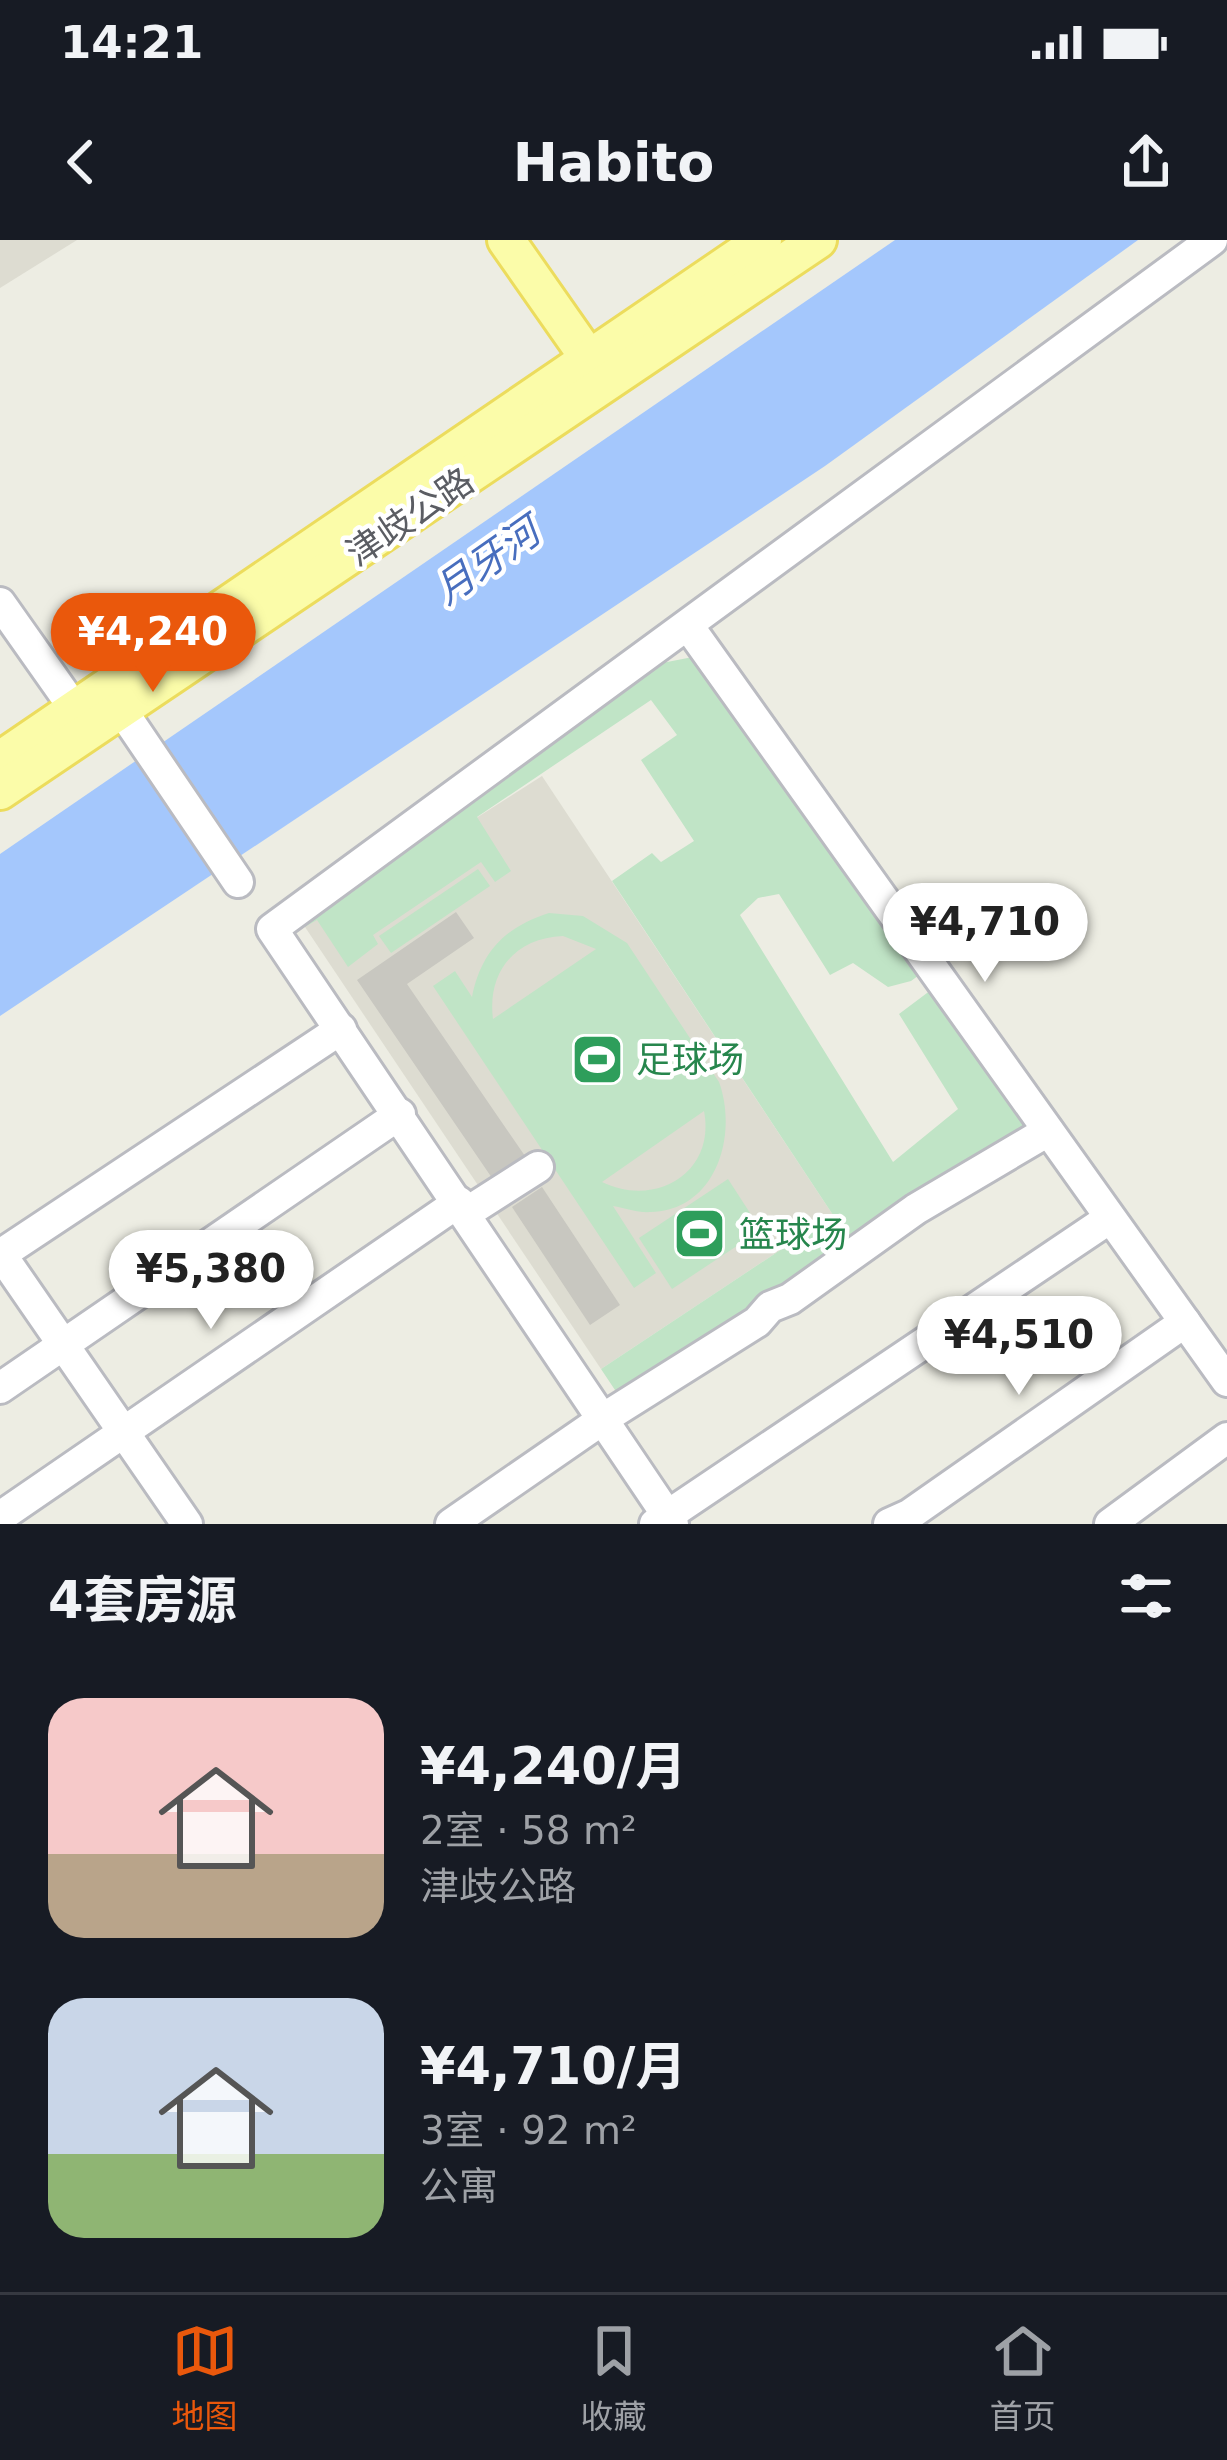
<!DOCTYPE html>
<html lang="zh">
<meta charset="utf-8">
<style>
body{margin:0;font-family:"DejaVu Sans","Noto Sans SC",sans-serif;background:#20242c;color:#f1f3f6;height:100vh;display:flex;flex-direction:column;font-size:45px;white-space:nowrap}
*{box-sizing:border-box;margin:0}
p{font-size:39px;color:#9ea1a6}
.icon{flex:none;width:66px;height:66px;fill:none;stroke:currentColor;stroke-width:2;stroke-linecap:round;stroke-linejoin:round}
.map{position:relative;height:1284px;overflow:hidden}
.drawer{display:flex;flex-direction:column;background:#171b24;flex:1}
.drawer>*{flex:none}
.price{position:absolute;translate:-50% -102px;padding:0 27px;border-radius:42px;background:#fff;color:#222;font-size:39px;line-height:78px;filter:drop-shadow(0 3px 6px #0008)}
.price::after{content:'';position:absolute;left:50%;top:72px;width:36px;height:27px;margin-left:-18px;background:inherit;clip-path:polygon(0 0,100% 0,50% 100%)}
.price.selected{background:#ea580c;color:#fff}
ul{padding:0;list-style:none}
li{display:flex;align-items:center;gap:36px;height:300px;padding:0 48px}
li span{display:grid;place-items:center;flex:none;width:336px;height:240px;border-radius:36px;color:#555}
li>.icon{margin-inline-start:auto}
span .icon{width:144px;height:144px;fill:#fffc;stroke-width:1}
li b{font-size:51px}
h2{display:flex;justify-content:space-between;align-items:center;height:144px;padding:0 48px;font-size:51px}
.status{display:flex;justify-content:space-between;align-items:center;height:84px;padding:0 60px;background:#171b24;direction:ltr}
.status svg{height:33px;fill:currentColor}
header{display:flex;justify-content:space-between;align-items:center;height:156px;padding:0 48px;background:#171b24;font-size:54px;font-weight:700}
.menu{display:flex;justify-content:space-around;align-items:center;height:168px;border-top:3px solid #363941;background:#171b24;font-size:33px;color:#9ea1a6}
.menu a{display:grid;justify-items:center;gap:6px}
.menu .selected{color:#ea580c}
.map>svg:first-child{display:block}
.education{fill:#dddcd1}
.green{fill:#c0e4c6;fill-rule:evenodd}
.water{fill:#a4c7fc}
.building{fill:#c8c7c0}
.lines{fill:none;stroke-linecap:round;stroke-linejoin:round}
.minor-casing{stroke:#babbc1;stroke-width:36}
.major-casing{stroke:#ecdc5d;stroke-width:42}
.minor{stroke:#fff;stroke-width:30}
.major{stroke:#fbfca9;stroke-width:36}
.labels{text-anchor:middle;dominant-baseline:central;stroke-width:9;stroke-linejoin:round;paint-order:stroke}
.street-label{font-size:36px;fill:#5b5d63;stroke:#fff}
.leisure-label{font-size:36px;fill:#27864d;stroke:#fff;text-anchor:start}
.water-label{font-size:39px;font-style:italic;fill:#486ebe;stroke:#fff}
</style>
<div class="status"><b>14:21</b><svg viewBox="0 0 49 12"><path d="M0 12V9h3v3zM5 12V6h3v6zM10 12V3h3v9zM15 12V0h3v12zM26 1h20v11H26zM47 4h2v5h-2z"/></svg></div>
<header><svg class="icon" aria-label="back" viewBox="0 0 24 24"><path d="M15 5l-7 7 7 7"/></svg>Habito<svg class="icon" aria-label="share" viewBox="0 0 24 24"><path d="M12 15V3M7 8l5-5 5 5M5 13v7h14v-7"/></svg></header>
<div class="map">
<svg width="1227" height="1284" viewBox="0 0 1227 1284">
<rect width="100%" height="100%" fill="#edede3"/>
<g class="education">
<path d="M0,0h77l-77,48z"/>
<path d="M542,536l291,439 -232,154 -296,-442z"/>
</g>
<g class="green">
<path d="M708,414l218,316 -15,11 -23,6 -35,-24 -23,12 -51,-81 -21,4 -18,17 153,247 65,-53 -59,-95 36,-27 96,140 -410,272 -20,-30 232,-154 -221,-334 40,-28 9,9 33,-21 -53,-81 36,-25 -26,-35 -174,117 34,54 -16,11 -14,-20 -108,73 5,9 -30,23 -31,-47 -12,7 -7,-9 359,-254z"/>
<path d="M478,629l12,17 -99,67 -12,-17z"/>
<path d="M549,673l34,3 44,27 92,139c19,52 -2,128 -68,130 -13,1 -26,-4 -38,-6l43,67 -22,15 -201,-302 22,-15 17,26c9,-45 33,-70 77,-84zM563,696l33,13 -103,70c-6,-47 22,-81 70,-83zM704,871c12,62 -49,97 -102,71z"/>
<path d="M728,939l33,51 -89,59 -33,-51z"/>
</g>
<path class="water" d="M895,0h243l-313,226 -825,550v-162z"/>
<g class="building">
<path d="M456,672l18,26 -67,46 118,172 -33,22 -135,-198z"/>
<path d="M542,947l78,118 -30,20 -78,-118z"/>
</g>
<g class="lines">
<defs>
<g id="minor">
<path d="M0,363l86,122"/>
<path d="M689,387l538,754"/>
<path d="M110,453l128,189"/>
<path d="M466,973l72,-46"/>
<path d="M0,1013l187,271"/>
<path d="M0,1015l341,-226"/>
<path d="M0,1148l400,-274"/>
<path d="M0,1277l459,-315"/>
<path d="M451,1284l158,-109 148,-93 13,-15 20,-8 126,-90 132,-78"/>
<path d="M655,1284l455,-306"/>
<path d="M673,1284l-401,-595 940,-689"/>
<path d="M889,1284l20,-9 276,-193"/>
<path d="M1110,1284l117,-86"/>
</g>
<g id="major">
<path d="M506,0l98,140"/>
<path d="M0,520l763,-520"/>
<path d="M0,551l818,-551"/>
</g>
</defs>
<use href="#minor" class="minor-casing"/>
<use href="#major" class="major-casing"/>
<use href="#minor" class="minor"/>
<use href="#major" class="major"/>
</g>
<defs>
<symbol id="stadium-square" viewBox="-11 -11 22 22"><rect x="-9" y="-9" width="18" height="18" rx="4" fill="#2e9e5b" stroke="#fff"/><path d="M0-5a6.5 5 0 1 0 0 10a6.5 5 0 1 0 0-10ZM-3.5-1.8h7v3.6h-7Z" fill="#fff"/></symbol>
</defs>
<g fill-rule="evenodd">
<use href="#stadium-square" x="568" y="790" width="59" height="59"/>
<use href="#stadium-square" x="670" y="964" width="59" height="59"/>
</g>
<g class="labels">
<g class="street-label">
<text transform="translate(410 277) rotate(-34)">津歧公路</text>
</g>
<g class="leisure-label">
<text x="636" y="819">足球场</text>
<text x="739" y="994">篮球场</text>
</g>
<g class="water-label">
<text transform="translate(487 321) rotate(-35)">月牙河</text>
</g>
</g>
</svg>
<b class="price selected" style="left:153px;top:455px">¥4,240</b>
<b class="price" style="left:985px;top:745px">¥4,710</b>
<b class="price" style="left:211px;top:1092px">¥5,380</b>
<b class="price" style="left:1019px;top:1158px">¥4,510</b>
</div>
<section class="drawer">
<h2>4套房源<svg class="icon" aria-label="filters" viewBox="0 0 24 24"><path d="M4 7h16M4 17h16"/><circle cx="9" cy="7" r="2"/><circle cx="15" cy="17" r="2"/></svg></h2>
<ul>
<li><span style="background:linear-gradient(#f6c9c9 65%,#b9a48a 0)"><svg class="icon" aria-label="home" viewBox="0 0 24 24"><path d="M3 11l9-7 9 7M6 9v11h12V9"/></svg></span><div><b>¥4,240/月</b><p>2室 · 58 m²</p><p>津歧公路</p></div></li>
<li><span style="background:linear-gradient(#c9d6e8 65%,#8fb573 0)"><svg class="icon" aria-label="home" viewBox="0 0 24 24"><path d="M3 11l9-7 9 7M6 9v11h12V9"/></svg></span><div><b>¥4,710/月</b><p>3室 · 92 m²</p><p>公寓</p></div></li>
</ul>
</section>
<nav class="menu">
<a class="selected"><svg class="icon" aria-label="map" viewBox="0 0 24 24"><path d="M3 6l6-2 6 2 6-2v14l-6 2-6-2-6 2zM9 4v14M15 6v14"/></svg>地图</a>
<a><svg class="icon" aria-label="saved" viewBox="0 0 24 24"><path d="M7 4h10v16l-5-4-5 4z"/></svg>收藏</a>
<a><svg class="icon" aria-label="home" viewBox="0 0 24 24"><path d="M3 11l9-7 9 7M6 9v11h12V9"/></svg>首页</a>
</nav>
